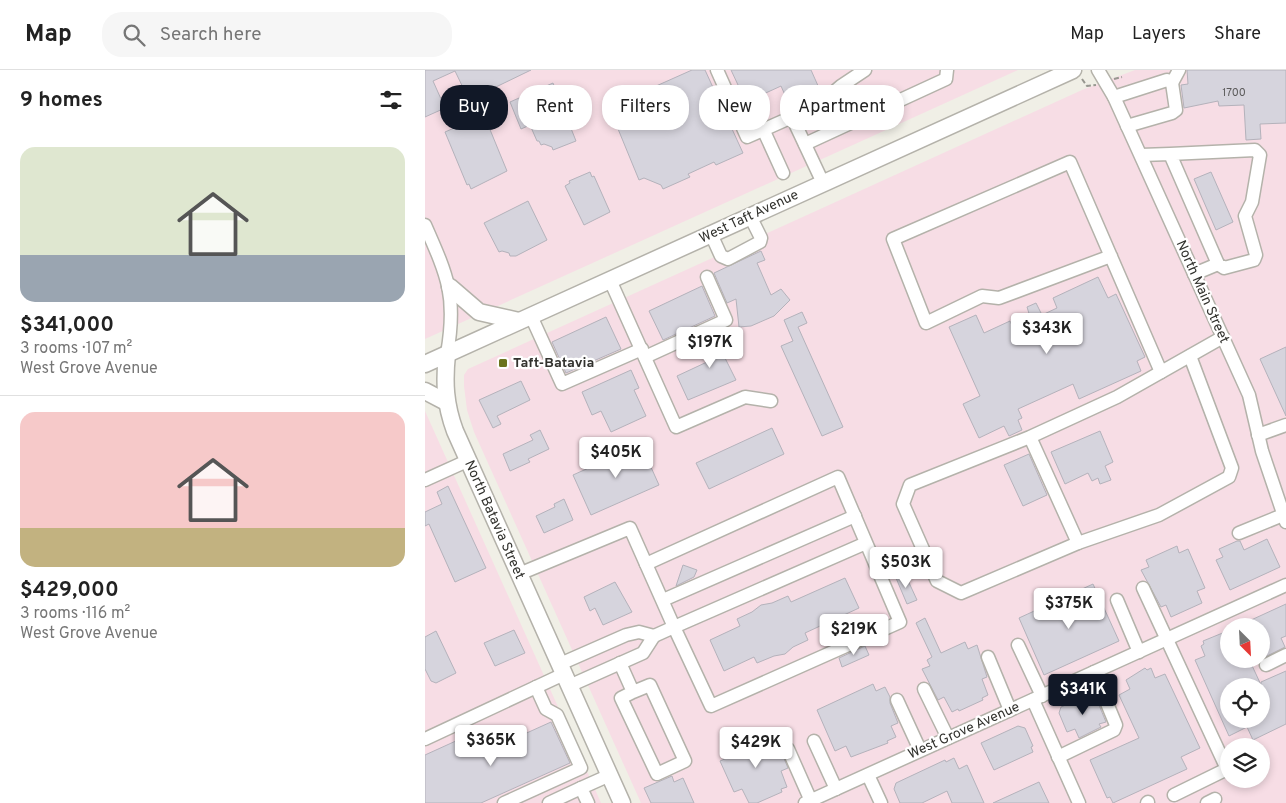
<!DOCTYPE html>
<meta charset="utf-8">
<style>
body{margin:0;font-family:Overpass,sans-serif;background:#f6f6f6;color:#222;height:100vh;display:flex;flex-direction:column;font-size:19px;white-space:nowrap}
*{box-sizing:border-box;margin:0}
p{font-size:16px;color:#767676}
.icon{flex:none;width:28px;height:28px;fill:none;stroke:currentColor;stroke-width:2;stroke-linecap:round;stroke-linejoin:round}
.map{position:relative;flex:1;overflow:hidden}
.side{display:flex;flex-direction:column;background:#fff;width:425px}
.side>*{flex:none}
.hud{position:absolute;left:15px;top:15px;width:475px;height:45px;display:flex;gap:10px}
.needle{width:32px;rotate:156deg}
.controls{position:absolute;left:795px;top:548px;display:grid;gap:10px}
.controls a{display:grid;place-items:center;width:50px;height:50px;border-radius:50%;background:#fff;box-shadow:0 2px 8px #0003;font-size:25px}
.price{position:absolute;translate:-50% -42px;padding:0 11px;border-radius:5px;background:#fff;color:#222;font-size:16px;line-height:32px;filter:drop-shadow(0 1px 2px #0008)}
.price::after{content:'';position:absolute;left:50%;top:30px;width:15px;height:11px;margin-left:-8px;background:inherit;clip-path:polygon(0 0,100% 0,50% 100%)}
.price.selected{background:#111827;color:#fff}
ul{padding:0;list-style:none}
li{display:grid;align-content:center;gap:10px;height:265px;padding:0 20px}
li+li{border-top:1px solid #e0e0e0}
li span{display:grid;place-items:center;height:155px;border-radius:15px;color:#555}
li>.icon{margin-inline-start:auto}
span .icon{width:90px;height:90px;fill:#fffc;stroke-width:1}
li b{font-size:21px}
h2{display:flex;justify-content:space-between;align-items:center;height:60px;padding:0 20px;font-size:21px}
.chip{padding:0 18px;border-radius:20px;background:#fff;box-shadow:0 2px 8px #0003;font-size:18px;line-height:45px}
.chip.selected{background:#111827;color:#fff}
header{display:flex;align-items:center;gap:30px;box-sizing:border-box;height:70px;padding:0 25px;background:#fff;border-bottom:1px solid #e0e0e0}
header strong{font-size:24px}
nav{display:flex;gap:28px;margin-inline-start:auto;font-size:18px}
.search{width:350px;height:45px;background:#f6f6f6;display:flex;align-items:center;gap:12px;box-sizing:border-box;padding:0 18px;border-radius:20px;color:#767676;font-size:19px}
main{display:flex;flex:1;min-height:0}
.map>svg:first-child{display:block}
.industrial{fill:#f7dde5;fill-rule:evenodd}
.building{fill:#d6d4dd;stroke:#b4b2bb;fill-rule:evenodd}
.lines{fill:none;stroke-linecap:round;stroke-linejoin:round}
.minor-casing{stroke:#b4b2aa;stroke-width:15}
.major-casing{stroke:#b4b2aa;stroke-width:19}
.path{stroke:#979790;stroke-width:2;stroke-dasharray:5 2.5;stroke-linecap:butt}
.minor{stroke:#fff;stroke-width:12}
.major{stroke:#fff;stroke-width:16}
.poi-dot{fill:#6b741d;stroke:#fff;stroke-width:2}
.labels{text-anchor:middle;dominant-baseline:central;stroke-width:4.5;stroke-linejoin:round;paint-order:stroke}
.number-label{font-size:11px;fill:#5b5a5a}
.street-label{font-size:14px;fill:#32322e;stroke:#fff}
.poi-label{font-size:14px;font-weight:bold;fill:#32322e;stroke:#fff;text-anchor:start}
</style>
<header>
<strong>Map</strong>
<div class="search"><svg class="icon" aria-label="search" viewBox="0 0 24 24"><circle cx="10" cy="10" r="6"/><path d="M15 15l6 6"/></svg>Search here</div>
<nav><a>Map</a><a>Layers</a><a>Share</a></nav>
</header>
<main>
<section class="side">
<h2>9 homes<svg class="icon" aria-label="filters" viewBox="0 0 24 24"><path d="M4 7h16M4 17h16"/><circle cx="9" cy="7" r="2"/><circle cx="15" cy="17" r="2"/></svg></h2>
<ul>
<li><span style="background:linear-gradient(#dfe7d0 70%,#9aa5b1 0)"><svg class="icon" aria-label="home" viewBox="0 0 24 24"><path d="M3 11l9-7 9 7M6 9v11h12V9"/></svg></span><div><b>$341,000</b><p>3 rooms · 107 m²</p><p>West Grove Avenue</p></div></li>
<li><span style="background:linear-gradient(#f6c9c9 75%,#c2b280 0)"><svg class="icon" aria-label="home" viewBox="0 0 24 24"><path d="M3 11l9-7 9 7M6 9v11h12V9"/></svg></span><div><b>$429,000</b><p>3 rooms · 116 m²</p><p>West Grove Avenue</p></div></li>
</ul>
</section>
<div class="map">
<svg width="861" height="733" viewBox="0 0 861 733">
<rect width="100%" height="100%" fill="#f0efe6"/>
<g class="industrial">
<path d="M0,0h593l-593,269z"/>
<path d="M710,0h151v733h-645l-167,-371 -7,-22 -3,-24v-11l4,-6 614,-279zM804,556h32v33h-32zM804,616h32v33h-32zM804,676h32v33h-32z"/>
<path d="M0,341l165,367 11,25h-176z"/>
</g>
<g class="building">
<path d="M0,0h106l-62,30 -14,-29 -22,10 12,27 -20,9z"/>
<path d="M267,0h13l38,83 -27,12 -2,-3 -26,12 2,3 -27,12 -2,-4 -17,-7 -5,2 -30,-73z"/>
<path d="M306,0h80l8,18 -31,14 -7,-16 -35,16z"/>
<path d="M762,0h99v53l-26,1 1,15 -15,1 -2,-35 -25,1 -1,-5 -34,7 -3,-23 7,-1z"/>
<path d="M128,13l23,58 -23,9 -1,-3 -8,-3 -3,1 -2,-4h-2l-7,-16 -9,4 -11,-27z"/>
<path d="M59,45l23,56 -36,18 -2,-5 -2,1 -22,-53z"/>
<path d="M165,102l2,5 2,-1 16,36 -26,13 -19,-39 5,-3 -1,-2z"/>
<path d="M786,102l22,50 -17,8 -22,-51z"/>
<path d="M103,131l19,39 -31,16h-6l-1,-3 -7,-2 -3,1 -15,-29z"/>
<path d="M336,181l4,9 -8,3 14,32 10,-6 9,11 -16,16 -23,10 -12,1 -3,-28 -9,4 -13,-30z"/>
<path d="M673,207l10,21 8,-4 29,63 -8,4 4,10 -62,28 -6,-15 -55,25 4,9 -4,2 4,10 -13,6 -5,-10 -25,12 -16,-34 17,-8 -31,-69 27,-12 8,18 26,-12 3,7 18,-8 -4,-13 9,-4 6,12 15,-7 -4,-10z"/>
<path d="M277,216l13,30 -52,24 -14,-29z"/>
<path d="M377,242l5,11 -9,4 45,100 -21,9 -41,-90 12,-5 -9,-21z"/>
<path d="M181,247l15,32 -55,24 -14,-31z"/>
<path d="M304,264l7,16 -12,6 12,24 -48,20 -11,-24 30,-14 -7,-15z"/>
<path d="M861,277v69l-26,-57z"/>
<path d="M206,300l8,18 -5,2 12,26 -35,16 -10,-21 -9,4 -10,-23z"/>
<path d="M96,311l9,19 -33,16 4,8 -8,4 -14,-28z"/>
<path d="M347,358l12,26 -75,35 -13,-26z"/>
<path d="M115,360l9,19 -21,10 2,3 -20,9 -7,-17 30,-14 -3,-5z"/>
<path d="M675,361l13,31 -8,4 6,14 -11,4 -2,-6 -6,3 -4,-8 -23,11 -14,-32z"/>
<path d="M197,375l3,7 16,-7 18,40 -68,30 -18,-40 29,-13 -3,-6z"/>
<path d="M604,384l18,41 -24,11 -19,-41z"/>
<path d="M23,416l38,82 -31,14 -26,-58 -4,2v-14l17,-8 -5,-12z"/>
<path d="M139,429l9,21 -29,13 -8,-17 19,-9 -1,-3z"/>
<path d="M842,469l13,28 -50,23 -14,-30 7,-3 -4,-8 18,-8h3l4,9z"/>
<path d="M752,476l2,7 9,-4 17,39 -8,3 5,12 -31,14 -5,-12 -5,2 -20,-37 8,-3 -3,-7z"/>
<path d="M258,495l14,5 -3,7 -18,9z"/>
<path d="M480,504l12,26 -10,4 -11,-26z"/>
<path d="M420,508l14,30 -54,25 3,7 -15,7 -8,7 -11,2 -17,7 -3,-6 -30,14 -14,-31 30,-14 -3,-7 15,-7 9,-7 11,-2 16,-7 3,6z"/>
<path d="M190,512l17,30 -29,13 -8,-17 -5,3 -6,-14z"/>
<path d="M668,514l26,57 -75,34 -25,-57z"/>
<path d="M861,534v32l-5,2 4,9 -24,12v-33h-23z"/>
<path d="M500,548l16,35 24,-11 3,7 9,-4 10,32 -5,2 6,16 -6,3 1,2 -24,11 -1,-2 -6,3 -8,-15 -6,3 -16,-31 8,-3 -3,-6 5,-3 -16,-34z"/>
<path d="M89,560l11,23 -30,13 -11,-23z"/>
<path d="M11,561l20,42 -20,10 -5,-2 -6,-12v-32z"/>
<path d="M800,562l4,9v18h20l12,26v-3l25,-11v53l-33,16 -6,-13 -18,9 -34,-76 10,-4 -4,-10 3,-2 -1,-3zM804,616h32v33h-32z"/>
<path d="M440,576l4,9 -27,12 -3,-9z"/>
<path d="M720,598l2,2 4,-2 4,10 10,-4 35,74 -19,9 6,12 -74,34 -3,-6 -3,1 -17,-38 49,-22 -20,-43 11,-6 -4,-9z"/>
<path d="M448,614l3,7 9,-4 5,10v6l8,20 -7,3 5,11 -9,4 1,2 -37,14 -5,-11 -11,5 -18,-41z"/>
<path d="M669,623l12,29 -7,2 2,3 -22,11 -4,-9 -8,3 -8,-19 2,-6z"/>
<path d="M126,652l19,41 -89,40h-56v-48l44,-20 9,20z"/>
<path d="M593,656l7,2 8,18 -2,1 2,5 -39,18 -13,-27z"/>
<path d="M339,664l2,6 8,-4 6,13 8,19 -7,3 6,16 -6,2 1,3 -25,11h-8l-7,-14 -8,3 -14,-31 7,-3 -3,-6z"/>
<path d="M529,688l5,11 8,-4 17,38h-32l-5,-12 -25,12h-22l-6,-14 2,-6 49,-23 1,2z"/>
<path d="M247,706l2,6 9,-4 11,25h-43l-7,-15z"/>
<path d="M614,712l10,21h-56z"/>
</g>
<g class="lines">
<defs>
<g id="minor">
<path d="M292,0l30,67 45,-20"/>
<path d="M673,0l16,27 135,298 13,56 24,71"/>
<path d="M747,13l7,-13"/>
<path d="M689,27l53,-17 5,3 4,27 -4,3 -45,13"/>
<path d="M338,59l20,44"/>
<path d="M380,74l141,-65 1,-9"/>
<path d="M716,85l29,-1 85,-4 5,5 -8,47 -7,14 11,39 -2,5 -30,8 -6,-4 -48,-110"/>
<path d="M398,113l-31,-66 28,-13 21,-18 24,-16"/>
<path d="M0,155c23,52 32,72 22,129"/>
<path d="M286,164l10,22 7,3 32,-17 1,-4 -11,-22"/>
<path d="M686,186l-112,42 -17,-2 -56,27 -33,-84 177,-77 91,210"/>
<path d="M769,204l24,-10"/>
<path d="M185,210l66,147 69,-30 26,4"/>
<path d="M106,246l31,68 80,-35"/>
<path d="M220,287l81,-37 -19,-43"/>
<path d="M833,365l28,-10"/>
<path d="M605,367l-120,48 -7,19 34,77 24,12 117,-50 -48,-106 87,-40 106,-60"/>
<path d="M0,410l42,-19"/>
<path d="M814,463l44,-18"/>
<path d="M653,473l81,-28 70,-38 3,-9 -42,-112"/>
<path d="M221,494l192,-87 62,145 -189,84 -37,-79 192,-84"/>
<path d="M94,504l111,-46 44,99 -20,9"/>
<path d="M718,518l84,181 -53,26"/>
<path d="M238,530l192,-84"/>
<path d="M692,530l22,52"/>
<path d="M593,575l24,51"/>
<path d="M563,587l22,53"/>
<path d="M195,593l13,29 17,-7 35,76 -28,13 -36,-76 12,-6"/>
<path d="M135,594l66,-29 13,-3 15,4 -11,17 -74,33"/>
<path d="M841,595l20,-10"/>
<path d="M499,619l24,49"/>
<path d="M472,630l23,50"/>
<path d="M608,630l46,103"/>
<path d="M0,669l139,-65"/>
<path d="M389,671l22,48"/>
<path d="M363,679l23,52"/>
<path d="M633,687l56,-27 2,-5 -22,-53"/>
<path d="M443,705l13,28"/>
<path d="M79,733l77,-35 -24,-53 -11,-6 -10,-22"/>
<path d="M124,733l32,-15"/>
<path d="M163,733l-7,-15 29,-13"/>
<path d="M380,733l481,-218"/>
<path d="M722,733l1,-1"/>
<path d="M782,733l8,-4"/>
</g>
<g id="major">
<path d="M25,217l29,25 40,9"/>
<path d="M22,284c-3,28 -2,50 8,77l167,372"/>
<path d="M0,294l648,-294"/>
<path d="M0,321l21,11"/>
</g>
</defs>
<use href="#minor" class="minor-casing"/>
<use href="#major" class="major-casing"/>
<g class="path">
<path d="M657,9l5,7 9,-1"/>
<path d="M689,9l8,-2"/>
</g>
<use href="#minor" class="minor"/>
<use href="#major" class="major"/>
</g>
<rect class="poi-dot" x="73" y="288" width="10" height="10" rx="2.5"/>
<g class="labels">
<g class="number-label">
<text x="809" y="23">1700</text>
</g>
<g class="street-label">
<text transform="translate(324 147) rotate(-25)">West Taft Avenue</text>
<text transform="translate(777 222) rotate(66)">North Main Street</text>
<text transform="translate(69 450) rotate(66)">North Batavia Street</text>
<text transform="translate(539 661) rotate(-24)">West Grove Avenue</text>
</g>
<g class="poi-label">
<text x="88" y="293">Taft-Batavia</text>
</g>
</g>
</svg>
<div class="controls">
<a><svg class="needle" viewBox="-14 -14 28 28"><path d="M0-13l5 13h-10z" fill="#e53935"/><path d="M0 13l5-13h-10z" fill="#767676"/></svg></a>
<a><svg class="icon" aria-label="locate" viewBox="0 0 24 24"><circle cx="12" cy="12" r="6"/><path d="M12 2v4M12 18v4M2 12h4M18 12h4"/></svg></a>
<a><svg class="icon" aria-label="layers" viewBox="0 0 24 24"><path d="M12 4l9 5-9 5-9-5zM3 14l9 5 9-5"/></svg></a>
</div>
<b class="price" style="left:622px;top:285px">$343K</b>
<b class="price" style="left:285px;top:299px">$197K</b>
<b class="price" style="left:191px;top:409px">$405K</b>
<b class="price" style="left:481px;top:519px">$503K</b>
<b class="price" style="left:644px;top:560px">$375K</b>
<b class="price" style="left:429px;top:586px">$219K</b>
<b class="price selected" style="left:658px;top:646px">$341K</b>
<b class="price" style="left:66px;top:697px">$365K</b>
<b class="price" style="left:331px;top:699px">$429K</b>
<div class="hud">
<a class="chip selected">Buy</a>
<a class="chip">Rent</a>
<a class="chip">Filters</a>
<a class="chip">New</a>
<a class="chip">Apartment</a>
</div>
</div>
</main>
